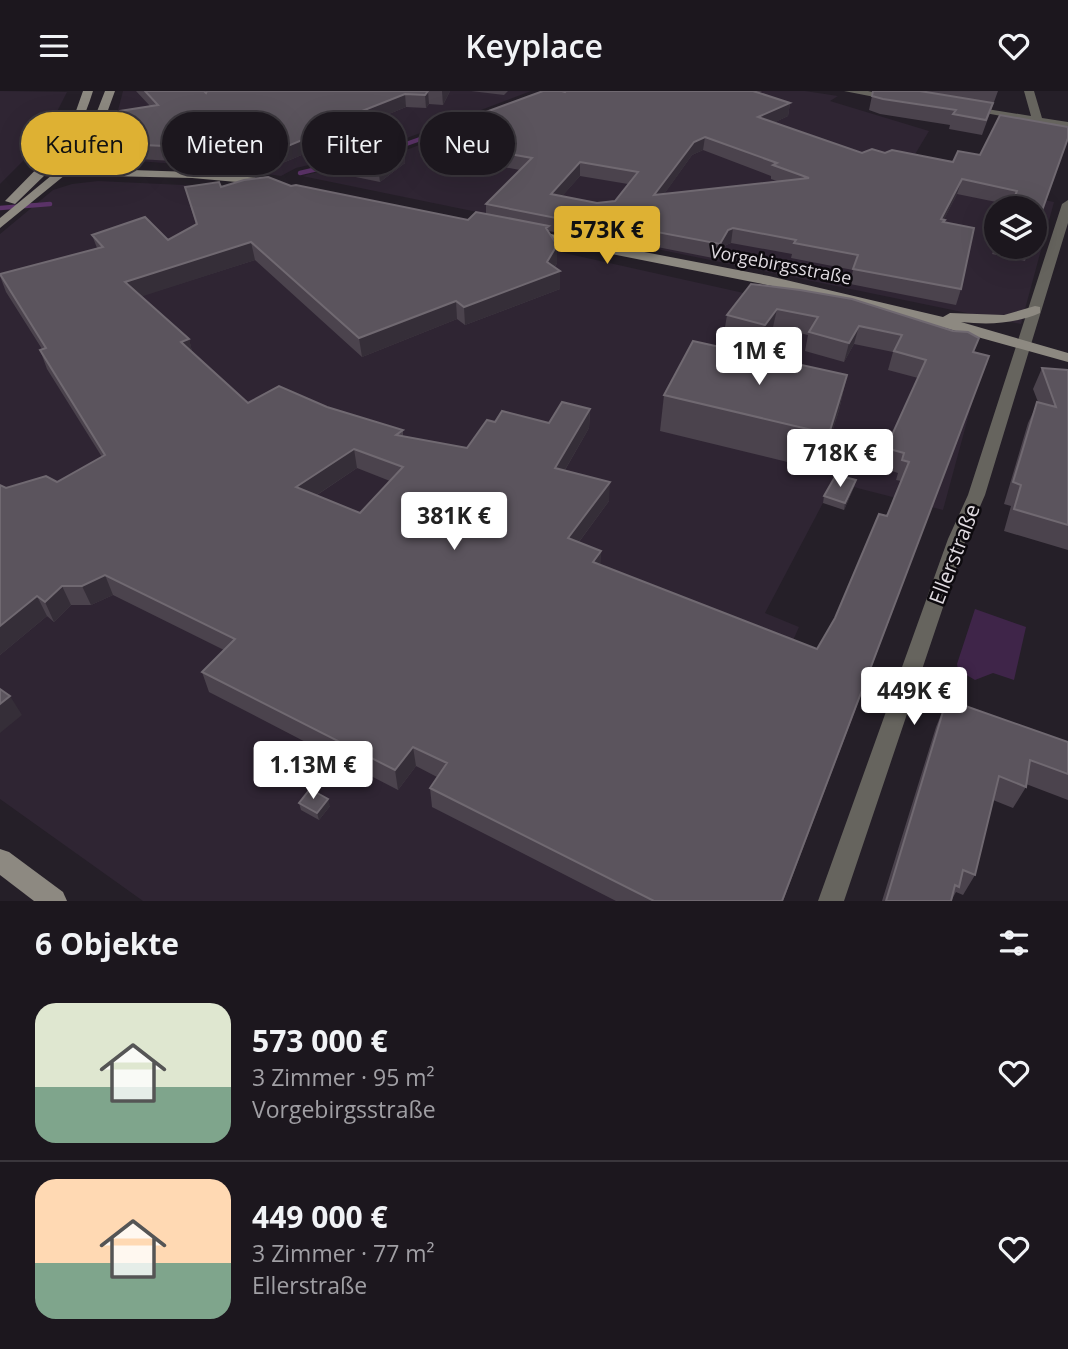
<!DOCTYPE html>
<html lang="de">
<meta charset="utf-8">
<style>
body{margin:0;font-family:"Open Sans",sans-serif;background:#29242b;color:#f1f3f6;height:100vh;display:flex;flex-direction:column;font-size:26px;white-space:nowrap}
*{box-sizing:border-box;margin:0}
p{font-size:23px;color:#a09fa4}
.icon{flex:none;width:38px;height:38px;fill:none;stroke:currentColor;stroke-width:2;stroke-linecap:round;stroke-linejoin:round}
.map{position:relative;height:810px;overflow:hidden}
.details{display:flex;flex-direction:column;background:#1c171e;flex:1}
.details>*{flex:none}
.banner{position:absolute;left:21px;top:21px;width:700px;height:63px;display:flex;gap:14px}
.controls{position:absolute;left:984px;top:105px;display:grid;gap:14px}
.controls a{display:grid;place-items:center;width:63px;height:63px;border-radius:50%;background:#1c171e;box-shadow:0 7px 28px #0002,0 0 0 2px #3a363c;font-size:35px}
.price{position:absolute;translate:-50% -60px;padding:0 16px;border-radius:7px;background:#fff;color:#222;font-size:23px;line-height:46px;filter:drop-shadow(0 2px 4px #0008)}
.price::after{content:'';position:absolute;left:50%;top:42px;width:21px;height:16px;margin-left:-10px;background:inherit;clip-path:polygon(0 0,100% 0,50% 100%)}
.price.selected{background:#deb133;color:#111}
ul{padding:0;list-style:none}
li{display:flex;align-items:center;gap:21px;height:175px;padding:0 35px}
li+li{border-top:2px solid #3a363c}
li span{display:grid;place-items:center;flex:none;width:196px;height:140px;border-radius:21px;color:#555}
li>.icon{margin-inline-start:auto}
span .icon{width:84px;height:84px;fill:#fffc;stroke-width:1}
li b{font-size:30px}
h2{display:flex;justify-content:space-between;align-items:center;height:84px;padding:0 35px;font-size:30px}
.pill{padding:0 24px;border-radius:32px;background:#1c171e;box-shadow:0 7px 28px #0002,0 0 0 2px #3a363c;font-size:24px;line-height:63px}
.pill.selected{background:#deb133;color:#111}
header{display:flex;justify-content:space-between;align-items:center;height:91px;padding:0 35px;background:#1c171e;font-size:32px;font-weight:600}
.map>svg:first-child{display:block}
.built{fill:#2f2533;fill-rule:evenodd}
.green{fill:#3f2549}
.lines{fill:none;stroke-linecap:round;stroke-linejoin:round}
.stream{stroke:#5b3368;stroke-width:4.5}
.street{fill:#66645e;fill-rule:evenodd}
.secondary{fill:#8d8981;fill-rule:evenodd}
.wall{fill:#4b434d;fill-rule:evenodd}
.shaded-wall{fill:#352e38}
.building{fill:#5b545d;stroke:#706971;stroke-width:2;fill-rule:evenodd}
.labels{text-anchor:middle;dominant-baseline:central;stroke-width:5;stroke-linejoin:round;paint-order:stroke}
.far-street-label{font-size:18px;fill:#dfdae0;stroke:#0d0a0e}
.street-label{font-size:21px;fill:#dfdae0;stroke:#0d0a0e}
</style>
<header><svg class="icon" aria-label="menu" viewBox="0 0 24 24"><path d="M4 6h16M4 12h16M4 18h16"/></svg>Keyplace<svg class="icon" aria-label="heart" viewBox="0 0 24 24"><path d="M12 20l-8-8c-3-5 5-10 8-4 3-6 11-1 8 4z"/></svg></header>
<div class="map">
<svg width="1068" height="810" viewBox="0 0 1068 810">
<rect width="100%" height="100%" fill="#251f28"/>
<g class="built">
<path d="M0,0l67,1 -26,51 -41,41z"/>
<path d="M123,0h408l-153,58 -82,19 -15,8 -66,-9 -116,-9 -2,-5 18,-31z"/>
<path d="M559,0h246l33,5 -8,5 99,30 -15,25 79,33 61,13 -33,122 -719,-148 99,-24zM996,117h38v39h-38z"/>
<path d="M98,90l107,5 71,7 284,59 364,81 61,22 -42,155 -109,-28 -69,131 34,14 -8,18 78,30 -87,226h-639l-143,-102v-565l53,-44 19,-6z"/>
</g>
<path class="green" d="M975,518l51,18 -12,53 -21,-7 -18,7 -17,-10 -1,-6z"/>
<g class="lines">
<g class="stream">
<path d="M392,58l65,-23"/>
<path d="M300,82l47,-11"/>
<path d="M0,117l50,-4"/>
</g>
<g class="street">
<path d="M844,0h24l32,7 -5,3z"/>
<path d="M1024,0h10l8,27 26,4v6l-105,-19 5,-3 63,10z"/>
<path d="M1068,109v23l-83,272 -19,44 -122,362h-26l130,-362 20,-44 94,-291z"/>
</g>
<g class="secondary">
<path d="M83,0h10c-9,29 -21,53 -41,77h7l4,-4 26,-32 16,-41h10l-15,41 -28,36 120,4 77,7 6,3 -6,3 -77,-7 -127,-3 -65,53v-10l52,-43 -6,-1 -31,30 -10,-3 50,-51 16,-25z"/>
<path d="M530,139l239,46 174,41 7,-4 54,2 31,-9 5,1v6c-26,11 -51,12 -79,9l107,31v9l-220,-61 -322,-64v-6z"/>
<path d="M0,758l9,3 54,40 4,9h-33l-34,-26z"/>
</g>
</g>
<g class="wall">
<path d="M136,0h68l2,2 1,-2h243l-7,14 -14,-1 -3,4 -20,-1 -54,22 52,20 1,14 -25,19 -39,-8 -1,-11 -36,-9 -31,13 -40,-14 -10,2 -15,-7 -9,11 -9,3 -86,-5 -4,-14 50,-37z"/>
<path d="M471,0h37l-4,4z"/>
<path d="M566,0h196l-4,2 32,10 -2,13 -15,7 89,30h23l68,9 27,-7 88,-28 -57,78 -54,-11 -13,25 17,70 -5,16 -106,-21 3,-14 -62,-12 1,-4 -61,-11 -5,2 -8,14 -152,-30 -5,4 -13,-2 9,32 -2,4 5,22 -95,36 -8,-6 -95,38 -107,-97 -114,36 48,43 3,13 56,51 79,4 76,23v6l64,12 28,-26 54,1 41,-14 -1,19 -24,42 44,31 -30,41 22,9 -1,14 217,84 18,-31 52,-102 14,-35 -5,-1 2,-7 -18,-6 6,-19 32,-70 -30,-8 5,-18 -39,-8 -10,18 -39,-11 3,-16 -35,-8 -11,17 -38,-11 3,-18 24,-31 238,72 -206,545h-167l-184,-94 -2,-19 7,-11 -21,-11 -18,24 -189,-98 -7,-20 22,-22 -111,-55 -22,10h-20l-17,17 -7,-6 -47,39v-170l6,3 51,-6 45,-25 -55,-88 -7,-19 2,-1 -36,-57 -6,-16 97,-28 -5,-13 76,5 28,-15 -11,-38 106,-1 177,34 18,-6v-10l34,-34 -33,-6 -6,6 -52,-10 -1,-13zM703,59l68,26v3l6,2 -113,13 28,-39zM580,85l48,8 -13,17 -18,2 -35,-7zM357,377l33,13 -30,32 -43,-18z"/>
<path d="M873,0h125l-16,44 -33,-6 1,-4 -70,-11 -11,-4z"/>
<path d="M996,153v3h33l-4,14 -33,-7z"/>
<path d="M1042,277l26,2v180l-64,-19 7,-25 -7,-2 24,-81 10,-21 -5,-13z"/>
<path d="M847,284l-8,35 -19,60 -160,-39 4,-36z"/>
<path d="M856,389l-2,7 -10,23 -21,-7 1,-7z"/>
<path d="M954,611l114,40v58l-42,-16v3l-13,21 -20,-8 -18,75 -12,20 -7,-3 -5,9h-69l54,-174 9,-22 6,2z"/>
<path d="M299,712l31,3 -11,14 -18,-10z"/>
</g>
<g class="shaded-wall">
<path d="M428,0l1,13 -3,4 -1,-13z"/>
<path d="M442,0h8l-7,14z"/>
<path d="M405,3l1,13 -71,29 -1,-14z"/>
<path d="M790,12l-2,13 -32,15 2,-14z"/>
<path d="M205,43l3,14 -9,11 -9,3 -3,-15z"/>
<path d="M705,46l-2,13 -11,5 -39,55 1,-15 40,-53z"/>
<path d="M230,48l3,14 -10,2 -3,-14z"/>
<path d="M302,49l2,14 -31,13 -2,-14z"/>
<path d="M404,58l1,14 -25,19 -2,-14z"/>
<path d="M487,59v14l-6,6 -1,-14z"/>
<path d="M580,71v14l-29,33v-15z"/>
<path d="M962,88l-5,15 -20,39 4,-14z"/>
<path d="M567,124l-1,14 -5,4v-14z"/>
<path d="M733,137l-2,15 -5,2 -8,14 2,-15 8,-14z"/>
<path d="M251,151l4,18 -124,40 -6,-18z"/>
<path d="M557,154v18l-7,12 10,-4v18l-95,36 -1,-18 83,-45z"/>
<path d="M456,210l1,18 -95,38 -3,-19z"/>
<path d="M777,218l-4,18 -11,17 3,-19z"/>
<path d="M859,235l-5,18 -10,18 5,-19z"/>
<path d="M189,248l5,19 -13,-16z"/>
<path d="M847,284l-8,35 -19,60 9,-36z"/>
<path d="M590,318l-1,19 -34,59v-19z"/>
<path d="M354,358l3,19 -57,38 -4,-19z"/>
<path d="M856,389l-2,7 -10,23 1,-7z"/>
<path d="M610,391l-1,19 -42,57 1,-20z"/>
<path d="M601,460l-1,20 -7,-9z"/>
<path d="M105,484l8,20 -22,10 -9,-19z"/>
<path d="M62,495l9,19 -17,17 -9,-20z"/>
<path d="M37,505l10,20 -47,39v-29z"/>
<path d="M10,605l12,19 -22,18v-29z"/>
<path d="M413,656l3,19 -18,24 -3,-20z"/>
<path d="M328,708l2,7 -11,14 -2,-7z"/>
</g>
<g class="building">
<path d="M145,0h59l2,2 1,-2h221l-3,4 -20,-1 -71,28 70,27 -26,19 -39,-9 7,-8 -44,-11 -31,13 -41,-14 -10,2 -15,-7 -9,11 -9,2 -87,-4 20,-32 38,-6z"/>
<path d="M543,0h19l3,1 1,-1h187l37,12 -32,14 104,36 10,-4 13,4 7,-3 61,12 5,-11 22,4 20,-40 68,12v11l-34,95v-25h-24l7,-17 -55,-12 -21,40 4,1 -2,2 31,6 -13,61 -108,-20 5,-14 -64,-12 2,-3 -63,-12 -5,2 -8,14 -153,-29 -6,4 -75,-15 46,-46 -45,-8 -7,6 -52,-9 28,-24zM705,46l72,26 -4,2 36,13 -155,17 40,-53zM580,71l58,10 -23,29 -18,2 -46,-9z"/>
<path d="M873,0h47l73,12 -7,17 -33,-6 3,-4 -73,-11 -11,-3z"/>
<path d="M268,86l23,9 5,-1 172,35 8,-8 73,14 -3,2 11,17 -10,17 13,9 -96,36 -8,-6 -97,37 -108,-96 -126,40 64,57 -8,3 67,61 31,-17 48,21 76,23 -7,5 71,13 20,-28 8,2 7,-11 47,12 13,-21 28,7 -35,59 55,14 -42,56 33,13 -8,11 224,87 18,-31 44,-104 8,2 22,-54 -7,-2 2,-7 -18,-5 40,-88 -32,-9 8,-16 -43,-9 -10,17 -40,-11 9,-15 -41,-8 -12,16 -38,-10 24,-31 49,6 52,9 101,32 15,1 11,6 -6,14 16,4 -207,545h-128l-224,-113 17,-25 -34,-16 -18,23 -193,-98 33,-33 -130,-64 -23,11h-20l-17,16 -8,-6 -37,30v-141l6,3 40,-12 11,6 48,-27 -65,-105 6,-2 -46,-74 103,-27 -11,-12 53,-18 23,23 29,-16 -12,-37 34,-5 2,5 23,-7zM354,358l49,18 -43,46 -64,-26z"/>
<path d="M693,250l154,34 -18,59 -165,-39z"/>
<path d="M1042,277l26,2v155l-54,-16 7,-24 -8,-3 24,-80 19,5z"/>
<path d="M836,384l20,5 -11,23 -21,-7z"/>
<path d="M0,598l10,7 -10,8z"/>
<path d="M954,611l114,40v32l-38,-14 -4,27 -27,-11 -24,99 -12,-5 -4,17 -4,-2 -4,16h-65l59,-196 7,3z"/>
<path d="M310,698l18,10 -11,14 -18,-10z"/>
</g>
<g class="labels">
<g class="far-street-label">
<text transform="translate(781 173) rotate(11)">Vorgebirgsstraße</text>
</g>
<g class="street-label">
<text transform="translate(954 463) rotate(-69)">Ellerstraße</text>
</g>
</g>
</svg>
<div class="controls">
<a><svg class="icon" aria-label="layers" viewBox="0 0 24 24"><path d="M12 4l9 5-9 5-9-5zM3 14l9 5 9-5"/></svg></a>
</div>
<b class="price selected" style="left:607px;top:175px">573K €</b>
<b class="price" style="left:759px;top:296px">1M €</b>
<b class="price" style="left:840px;top:398px">718K €</b>
<b class="price" style="left:454px;top:461px">381K €</b>
<b class="price" style="left:914px;top:636px">449K €</b>
<b class="price" style="left:313px;top:710px">1.13M €</b>
<div class="banner">
<a class="pill selected">Kaufen</a>
<a class="pill">Mieten</a>
<a class="pill">Filter</a>
<a class="pill">Neu</a>
</div>
</div>
<section class="details">
<h2>6 Objekte<svg class="icon" aria-label="filters" viewBox="0 0 24 24"><path d="M4 7h16M4 17h16"/><circle cx="9" cy="7" r="2"/><circle cx="15" cy="17" r="2"/></svg></h2>
<ul>
<li><span style="background:linear-gradient(#dfe7d0 60%,#7fa58c 0)"><svg class="icon" aria-label="home" viewBox="0 0 24 24"><path d="M3 11l9-7 9 7M6 9v11h12V9"/></svg></span><div><b>573 000 €</b><p>3 Zimmer · 95 m²</p><p>Vorgebirgsstraße</p></div><svg class="icon" aria-label="heart" viewBox="0 0 24 24"><path d="M12 20l-8-8c-3-5 5-10 8-4 3-6 11-1 8 4z"/></svg></li>
<li><span style="background:linear-gradient(#ffd9b3 60%,#7fa58c 0)"><svg class="icon" aria-label="home" viewBox="0 0 24 24"><path d="M3 11l9-7 9 7M6 9v11h12V9"/></svg></span><div><b>449 000 €</b><p>3 Zimmer · 77 m²</p><p>Ellerstraße</p></div><svg class="icon" aria-label="heart" viewBox="0 0 24 24"><path d="M12 20l-8-8c-3-5 5-10 8-4 3-6 11-1 8 4z"/></svg></li>
</ul>
</section>
